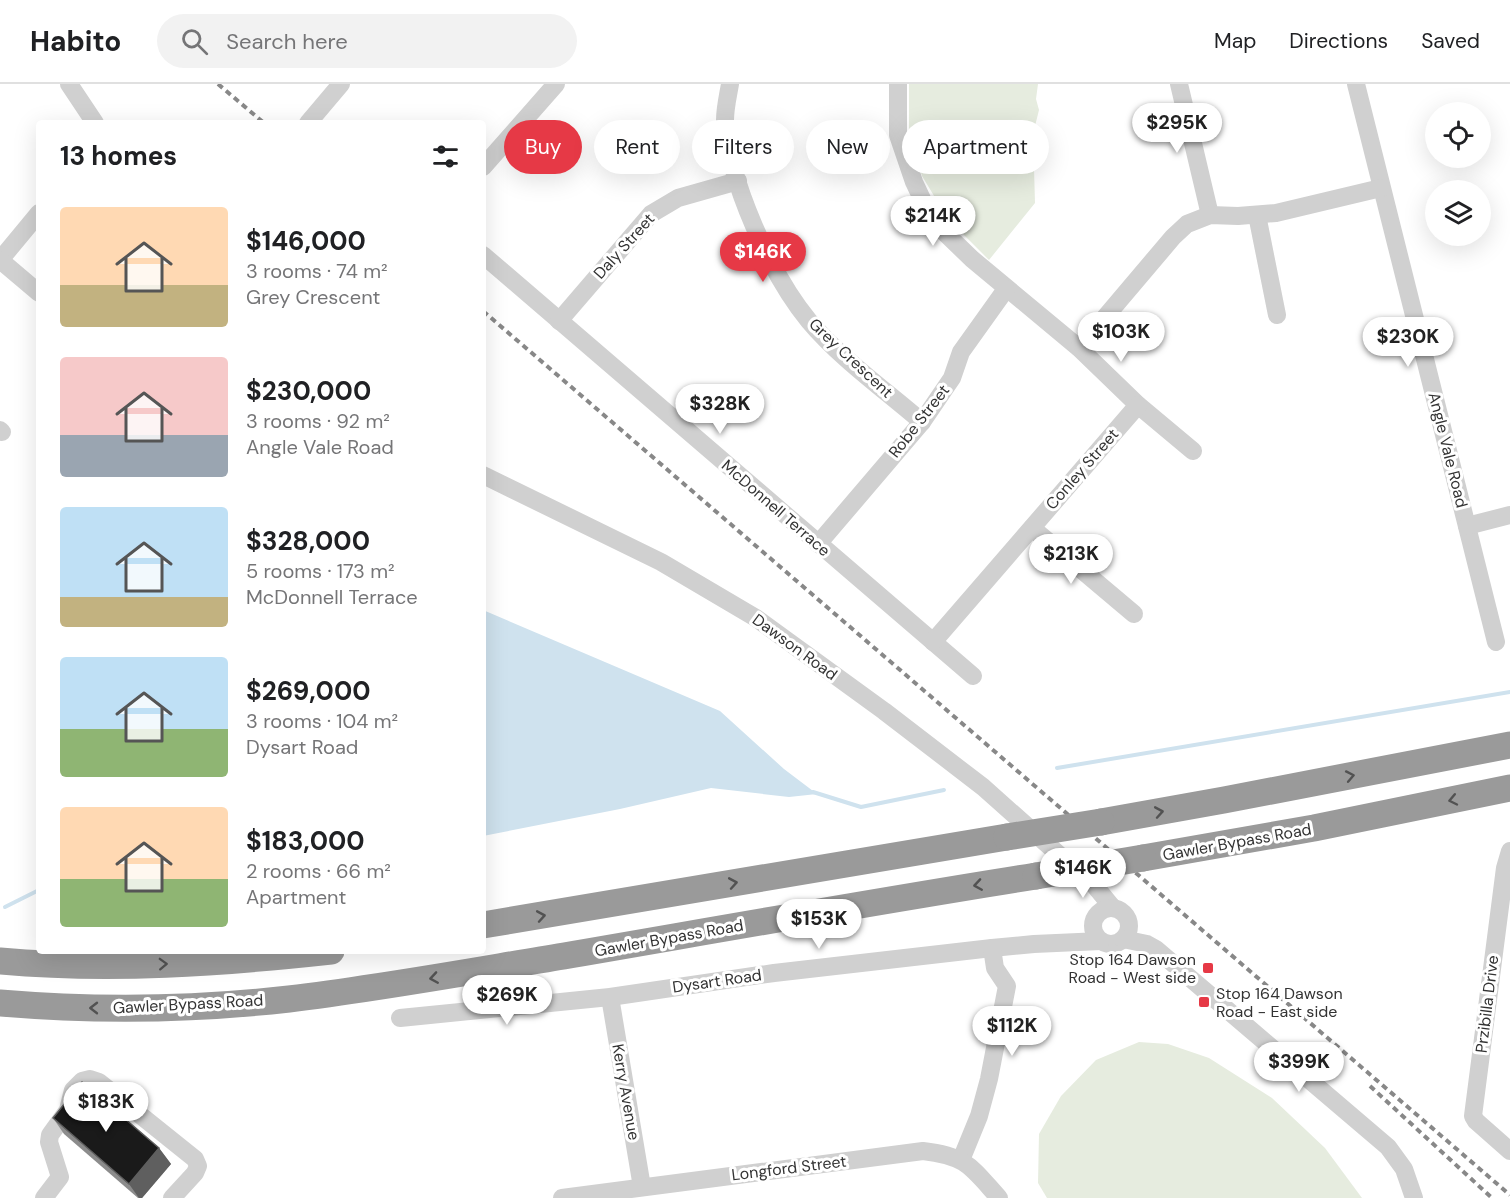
<!DOCTYPE html>
<meta charset="utf-8">
<style>
body{margin:0;font-family:"DM Sans",sans-serif;background:#f2f2f2;color:#202124;height:100vh;display:flex;flex-direction:column;font-size:22px;white-space:nowrap}
*{box-sizing:border-box;margin:0}
p{font-size:20px;color:#757577}
.icon{flex:none;width:33px;height:33px;fill:none;stroke:currentColor;stroke-width:2;stroke-linecap:round;stroke-linejoin:round}
.map{position:relative;flex:1;overflow:hidden}
.side{position:absolute;left:36px;top:36px;width:450px;height:834px;display:flex;flex-direction:column;background:#fff;border-radius:6px;box-shadow:0 6px 24px #0002}
.side>*{flex:none}
.top-card{position:absolute;left:504px;top:36px;width:570px;height:54px;display:flex;gap:12px}
.fabs{position:absolute;left:1425px;top:18px;display:grid;gap:12px}
.fabs a{display:grid;place-items:center;width:66px;height:66px;border-radius:50%;background:#fff;box-shadow:0 6px 24px #0002;font-size:30px}
.price{position:absolute;translate:-50% -51px;padding:0 14px;border-radius:21px;background:#fff;color:#222;font-size:20px;line-height:39px;filter:drop-shadow(0 2px 3px #0008)}
.price::after{content:'';position:absolute;left:50%;top:36px;width:18px;height:14px;margin-left:-9px;background:inherit;clip-path:polygon(0 0,100% 0,50% 100%)}
.price.current{background:#e63946;color:#fff}
ul{padding:0;list-style:none}
li{display:flex;align-items:center;gap:18px;height:150px;padding:0 24px}
li span{display:grid;place-items:center;flex:none;width:168px;height:120px;border-radius:6px;color:#555}
li>.icon{margin-inline-start:auto}
span .icon{width:72px;height:72px;fill:#fffc;stroke-width:1}
li b{font-size:26px}
h2{display:flex;justify-content:space-between;align-items:center;height:72px;padding:0 24px;font-size:26px}
.chip{padding:0 21px;border-radius:27px;background:#fff;box-shadow:0 6px 24px #0002;font-size:21px;line-height:54px}
.chip.current{background:#e63946;color:#fff}
header{display:flex;align-items:center;gap:36px;box-sizing:border-box;height:84px;padding:0 30px;background:#fff;border-bottom:2px solid #e0e0e0}
header strong{font-size:28px}
nav{display:flex;gap:33px;margin-inline-start:auto;font-size:21px}
.search{width:420px;height:54px;background:#f2f2f2;display:flex;align-items:center;gap:15px;box-sizing:border-box;padding:0 21px;border-radius:33px;color:#757577;font-size:22px}
.map>svg:first-child{display:block}
.green{fill:#e6ecdf}
.water{fill:#cfe2ee}
.lines{fill:none;stroke-linecap:round;stroke-linejoin:round}
.stream{stroke:#cfe2ee;stroke-width:4}
.minor{stroke:#d0d0d0;stroke-width:18}
.highway{stroke:#9a9a9a;stroke-width:27}
.rail{stroke:#888;stroke-width:4;stroke-dasharray:6 4.5;stroke-linecap:butt}
.highway-bridge{stroke:#9a9a9a;stroke-width:27}
.wall{fill:#8c8c8c}
.shaded-wall{fill:#5f5f5f}
.building{fill:#1a1a1a;stroke:#5f5f5f;stroke-width:1.5}
.oneway{stroke:#525252}
.poi-dot{fill:#e63946;stroke:#fff;stroke-width:2}
.labels{text-anchor:middle;dominant-baseline:central;stroke-width:6;stroke-linejoin:round;paint-order:stroke}
.street-label{font-size:16px;fill:#333;stroke:#fff}
.poi-label{font-size:16px;fill:#333;stroke:#fff;text-anchor:end}
</style>
<header>
<strong>Habito</strong>
<div class="search"><svg class="icon" aria-label="search" viewBox="0 0 24 24"><circle cx="10" cy="10" r="6"/><path d="M15 15l6 6"/></svg>Search here</div>
<nav><a>Map</a><a>Directions</a><a>Saved</a></nav>
</header>
<div class="map">
<svg width="1510" height="1114" viewBox="0 0 1510 1114">
<rect width="100%" height="100%" fill="#fff"/>
<g class="green">
<path d="M909,0h129l-2,15 3,11 -6,24 2,69 -46,57 -41,-41 -26,-43 -13,-44z"/>
<path d="M1139,958l29,2 41,14 63,40 53,50 37,50h-315l-9,-15 1,-49 22,-38 35,-36z"/>
</g>
<path class="water" d="M483,526l237,101 64,58 33,25 -28,3 -78,-9 -91,21 -137,27z"/>
<g class="lines">
<g class="stream">
<path d="M1057,684l453,-76"/>
<path d="M813,708l48,15 83,-17"/>
<path d="M5,823l34,-17"/>
</g>
<g class="minor">
<path d="M69,0l26,39"/>
<path d="M730,0c-2,12 -5,24 -5,36 3,60 46,155 84,201 31,37 76,69 113,101"/>
<path d="M898,0v51l16,47 16,34 13,15 29,28 107,89 59,57 55,46"/>
<path d="M1179,0l31,131"/>
<path d="M1356,0l140,558"/>
<path d="M308,39l33,-39"/>
<path d="M483,83l73,-83"/>
<path d="M1257,131l20,100"/>
<path d="M483,171l490,421"/>
<path d="M0,176l39,-47"/>
<path d="M0,176l39,33"/>
<path d="M559,237l92,-107 27,-16 60,-17"/>
<path d="M1079,264l94,-111 14,-13 23,-9 28,1 38,-3 105,-25"/>
<path d="M0,346l2,2"/>
<path d="M483,391l178,87 95,56 128,93 99,76 92,82 15,11 23,28"/>
<path d="M1467,442l43,-11"/>
<path d="M1032,444l102,86"/>
<path d="M818,460l104,-122 30,-44 9,-26 45,-63"/>
<path d="M933,558l205,-237"/>
<path d="M1510,767l-5,17 -32,248 3,5 34,30"/>
<circle cx="1111" cy="842" r="18"/>
<path d="M1123,855l24,5 9,5 232,198 16,22 10,29"/>
<path d="M610,913l32,190"/>
<path d="M400,934l210,-21 164,-24 218,-25 42,-4 67,-3"/>
<path d="M961,1076l18,-44 10,-37 18,-93 -12,-18 -3,-20"/>
<path d="M44,1114l16,-21 -11,-35 1,-7 18,-25 5,-20 9,-9 8,-2 9,3 96,77 3,7 -3,7 -23,25"/>
<path d="M562,1114l361,-47c44,5 48,16 76,47"/>
</g>
<g class="highway">
<path d="M1101,738l123,-22 286,-55"/>
<path d="M1143,774l171,-30 196,-40"/>
<path d="M483,841l524,-88"/>
<path d="M0,877c111,10 221,2 331,-10"/>
<path d="M0,919c96,8 193,7 289,-4 92,-11 184,-28 275,-43 157,-27 314,-55 472,-80"/>
</g>
<g class="rail">
<path d="M218,0l46,39"/>
<path d="M483,227l1027,884"/>
<path d="M1370,1002l122,112"/>
</g>
<g class="highway-bridge">
<path d="M1007,753l94,-15"/>
<path d="M1036,792l107,-18"/>
</g>
</g>
<path class="wall" d="M53,1034l106,30 12,16 -29,34h-4l-74,-64z"/>
<path class="shaded-wall" d="M159,1064l12,16 -29,34h-3l-10,-14z"/>
<path class="building" d="M82,998l77,66 -30,36 -76,-66z"/>
<defs><path id="oneway-chevron" d="M-2-3.5L2.5 0L-2 3.5" fill="none" stroke-width="1.6" stroke-linecap="round" stroke-linejoin="round" transform="scale(1.5)"/></defs>
<g class="oneway">
<use href="#oneway-chevron" transform="translate(1350 692) rotate(-11)"/>
<use href="#oneway-chevron" transform="translate(1453 716) rotate(168)"/>
<use href="#oneway-chevron" transform="translate(1159 728) rotate(-10)"/>
<use href="#oneway-chevron" transform="translate(733 799) rotate(-10)"/>
<use href="#oneway-chevron" transform="translate(978 801) rotate(171)"/>
<use href="#oneway-chevron" transform="translate(541 832) rotate(-10)"/>
<use href="#oneway-chevron" transform="translate(163 880) rotate(-2)"/>
<use href="#oneway-chevron" transform="translate(434 894) rotate(171)"/>
<use href="#oneway-chevron" transform="translate(94 924) rotate(-180)"/>
</g>
<g class="poi-dot">
<rect x="1202" y="878" width="12" height="12" rx="3"/>
<rect x="1198" y="912" width="12" height="12" rx="3"/>
</g>
<g class="labels">
<g class="street-label">
<text transform="translate(624 162) rotate(-48)">Daly Street</text>
<text transform="translate(851 274) rotate(43)">Grey Crescent</text>
<text transform="translate(919 337) rotate(-52)">Robe Street</text>
<text transform="translate(1448 366) rotate(76)">Angle Vale Road</text>
<text transform="translate(1082 385) rotate(-49)">Conley Street</text>
<text transform="translate(776 424) rotate(41)">McDonnell Terrace</text>
<text transform="translate(795 563) rotate(36)">Dawson Road</text>
<text transform="translate(1237 758) rotate(-10)">Gawler Bypass Road</text>
<text transform="translate(669 854) rotate(-10)">Gawler Bypass Road</text>
<text transform="translate(717 897) rotate(-8)">Dysart Road</text>
<text transform="translate(188 920) rotate(-3)">Gawler Bypass Road</text>
<text transform="translate(1487 920) rotate(-83)">Przibilla Drive</text>
<text transform="translate(626 1008) rotate(80)">Kerry Avenue</text>
<text transform="translate(789 1084) rotate(-7)">Longford Street</text>
</g>
<g class="poi-label">
<text x="1196" y="875">Stop 164 Dawson<tspan x="1196" dy="18">Road - West side</tspan></text>
<text x="1216" y="909" text-anchor="start">Stop 164 Dawson<tspan x="1216" dy="18">Road - East side</tspan></text>
</g>
</g>
</svg>
<div class="fabs">
<a><svg class="icon" aria-label="locate" viewBox="0 0 24 24"><circle cx="12" cy="12" r="6"/><path d="M12 2v4M12 18v4M2 12h4M18 12h4"/></svg></a>
<a><svg class="icon" aria-label="layers" viewBox="0 0 24 24"><path d="M12 4l9 5-9 5-9-5zM3 14l9 5 9-5"/></svg></a>
</div>
<b class="price" style="left:1177px;top:70px">$295K</b>
<b class="price" style="left:933px;top:163px">$214K</b>
<b class="price current" style="left:763px;top:199px">$146K</b>
<b class="price" style="left:1121px;top:279px">$103K</b>
<b class="price" style="left:1408px;top:284px">$230K</b>
<b class="price" style="left:720px;top:351px">$328K</b>
<b class="price" style="left:1071px;top:501px">$213K</b>
<b class="price" style="left:1083px;top:815px">$146K</b>
<b class="price" style="left:819px;top:866px">$153K</b>
<b class="price" style="left:507px;top:942px">$269K</b>
<b class="price" style="left:1012px;top:973px">$112K</b>
<b class="price" style="left:1299px;top:1009px">$399K</b>
<b class="price" style="left:106px;top:1049px">$183K</b>
<div class="top-card">
<a class="chip current">Buy</a>
<a class="chip">Rent</a>
<a class="chip">Filters</a>
<a class="chip">New</a>
<a class="chip">Apartment</a>
</div>
<section class="side">
<h2>13 homes<svg class="icon" aria-label="filters" viewBox="0 0 24 24"><path d="M4 7h16M4 17h16"/><circle cx="9" cy="7" r="2"/><circle cx="15" cy="17" r="2"/></svg></h2>
<ul>
<li><span style="background:linear-gradient(#ffd9b3 65%,#c2b280 0)"><svg class="icon" aria-label="home" viewBox="0 0 24 24"><path d="M3 11l9-7 9 7M6 9v11h12V9"/></svg></span><div><b>$146,000</b><p>3 rooms · 74 m²</p><p>Grey Crescent</p></div></li>
<li><span style="background:linear-gradient(#f6c9c9 65%,#9aa5b1 0)"><svg class="icon" aria-label="home" viewBox="0 0 24 24"><path d="M3 11l9-7 9 7M6 9v11h12V9"/></svg></span><div><b>$230,000</b><p>3 rooms · 92 m²</p><p>Angle Vale Road</p></div></li>
<li><span style="background:linear-gradient(#bfe0f5 75%,#c2b280 0)"><svg class="icon" aria-label="home" viewBox="0 0 24 24"><path d="M3 11l9-7 9 7M6 9v11h12V9"/></svg></span><div><b>$328,000</b><p>5 rooms · 173 m²</p><p>McDonnell Terrace</p></div></li>
<li><span style="background:linear-gradient(#bfe0f5 60%,#8fb573 0)"><svg class="icon" aria-label="home" viewBox="0 0 24 24"><path d="M3 11l9-7 9 7M6 9v11h12V9"/></svg></span><div><b>$269,000</b><p>3 rooms · 104 m²</p><p>Dysart Road</p></div></li>
<li><span style="background:linear-gradient(#ffd9b3 60%,#8fb573 0)"><svg class="icon" aria-label="home" viewBox="0 0 24 24"><path d="M3 11l9-7 9 7M6 9v11h12V9"/></svg></span><div><b>$183,000</b><p>2 rooms · 66 m²</p><p>Apartment</p></div></li>
</ul>
</section>
</div>
